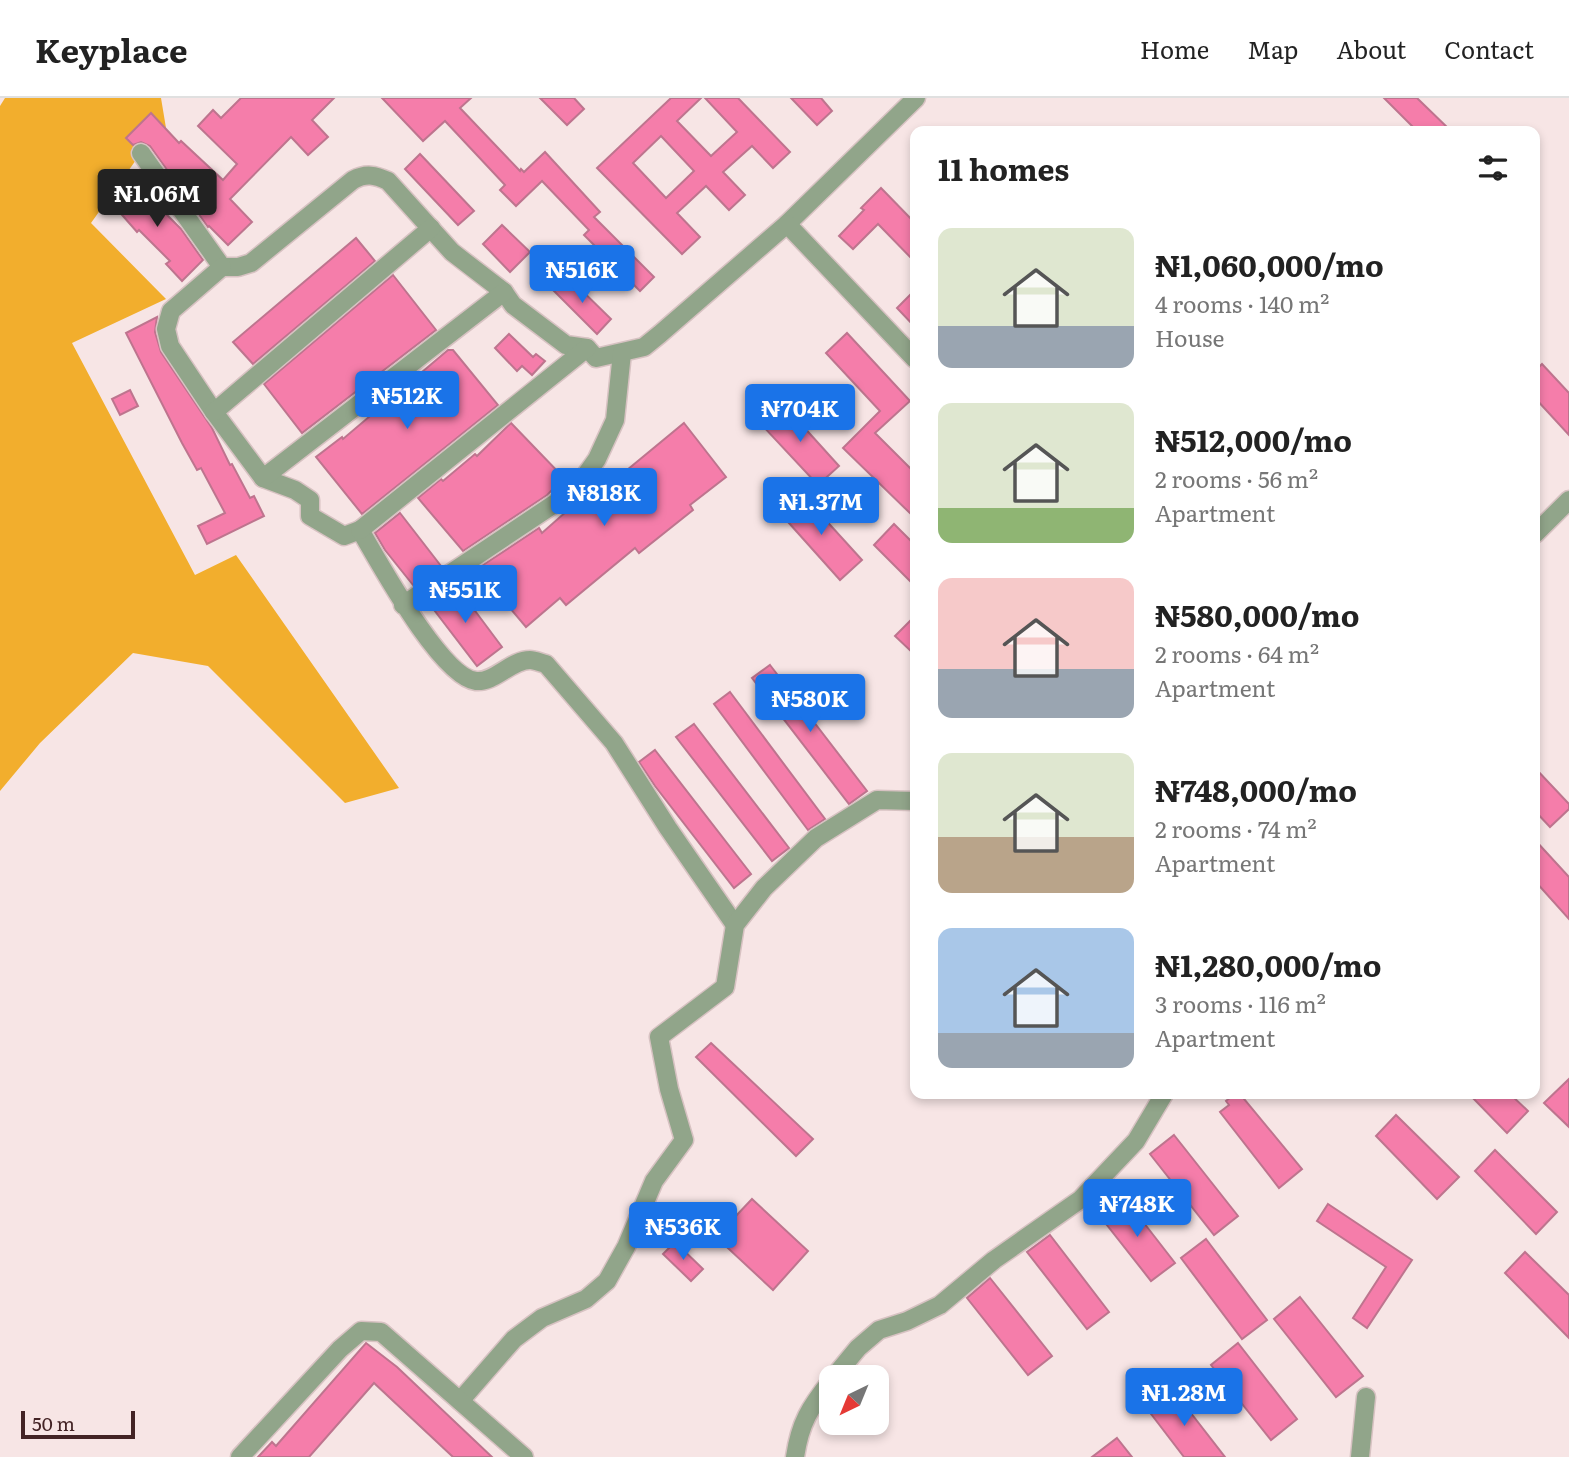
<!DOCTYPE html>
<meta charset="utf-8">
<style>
body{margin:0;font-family:Literata,serif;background:#f6f6f6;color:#222;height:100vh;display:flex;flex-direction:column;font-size:26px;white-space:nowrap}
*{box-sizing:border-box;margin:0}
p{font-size:23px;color:#767676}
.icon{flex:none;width:38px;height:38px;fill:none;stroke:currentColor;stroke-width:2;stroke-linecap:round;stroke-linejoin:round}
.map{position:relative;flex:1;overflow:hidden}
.details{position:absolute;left:910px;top:28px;width:630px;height:973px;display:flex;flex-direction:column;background:#fff;border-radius:14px;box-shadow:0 4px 10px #0003}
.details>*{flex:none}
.needle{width:46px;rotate:223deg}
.fabs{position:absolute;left:819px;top:1267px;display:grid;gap:14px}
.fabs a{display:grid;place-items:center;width:70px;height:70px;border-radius:14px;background:#fff;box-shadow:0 4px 10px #0003;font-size:35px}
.scale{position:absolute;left:21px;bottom:18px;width:114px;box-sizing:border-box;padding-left:7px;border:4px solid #432325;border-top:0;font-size:19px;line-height:24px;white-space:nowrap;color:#432325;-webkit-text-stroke:5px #f7e5e5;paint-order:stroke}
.price{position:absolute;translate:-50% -60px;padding:0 16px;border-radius:7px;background:#1a73e8;color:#fff;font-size:23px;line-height:46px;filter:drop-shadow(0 2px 4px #0008)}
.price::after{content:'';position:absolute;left:50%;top:42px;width:21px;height:16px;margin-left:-10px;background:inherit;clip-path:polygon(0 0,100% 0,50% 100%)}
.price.selected{background:#222;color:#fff}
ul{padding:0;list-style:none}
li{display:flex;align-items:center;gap:21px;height:175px;padding:0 28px}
li span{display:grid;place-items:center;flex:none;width:196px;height:140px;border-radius:14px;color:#555}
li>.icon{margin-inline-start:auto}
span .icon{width:84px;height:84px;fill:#fffc;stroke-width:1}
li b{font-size:30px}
h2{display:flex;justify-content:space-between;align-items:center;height:84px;padding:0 28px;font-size:30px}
header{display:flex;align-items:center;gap:42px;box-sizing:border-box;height:98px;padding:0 35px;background:#fff;border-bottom:2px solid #e0e0e0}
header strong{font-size:33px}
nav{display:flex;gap:38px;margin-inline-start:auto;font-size:24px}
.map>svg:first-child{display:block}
.forest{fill:#f2ae2d}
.building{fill:#f57daa;stroke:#be748e;stroke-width:2;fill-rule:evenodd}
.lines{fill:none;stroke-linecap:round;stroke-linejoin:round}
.minor-casing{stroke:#d7c2c2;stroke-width:21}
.minor{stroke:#91a58a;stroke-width:18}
</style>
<header>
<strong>Keyplace</strong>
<nav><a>Home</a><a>Map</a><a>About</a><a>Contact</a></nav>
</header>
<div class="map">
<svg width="1569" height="1359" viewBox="0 0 1569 1359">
<rect width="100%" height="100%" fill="#f7e5e5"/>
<path class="forest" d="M5,0h156l5,30 -25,25 -50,70 75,76 -94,44 123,232 41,-20 163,233 -54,15 -137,-137 -75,-13 -93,90 -40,48v-685z"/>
<g class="building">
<path d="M241,0h93l-22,22 16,17 -20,18 -17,-18 -61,62 22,23 -24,23 -19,-19 -1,1 -58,-81 -9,-4 -8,3 -7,-7 25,-25 28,30 2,-2 42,39 14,-16 -39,-38 15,-16 8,8z"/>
<path d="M382,0h89l-11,10 60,63 1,-2 3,3 21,-20 55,60 -6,5 60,60 -14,14 -56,-56 5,-5 -47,-49 -26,25 -16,-16 5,-5 -60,-64 -22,20z"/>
<path d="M540,0h34l10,11 -17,16z"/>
<path d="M671,0h30l-24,23 34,35 26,-24 -32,-34h33l52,54 -17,16 -21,-22 -29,26 22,23 -16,15 -23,-24 -29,27 23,24 -18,17 -85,-86zM661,38l33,35 -28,27 -33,-35z"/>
<path d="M791,0h30l11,13 -15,14z"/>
<path d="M1384,0h33l34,33h-34z"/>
<path d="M420,56l54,57 -16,14 -53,-56z"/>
<path d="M131,81l50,50 22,31 -21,21 -16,-17 4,-3 -31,-31 -2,2 -28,-32z"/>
<path d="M881,90l34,35v39l-37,-38 -25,25 -14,-13 25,-26 -3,-2z"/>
<path d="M502,127l28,27 -20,20 -27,-28z"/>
<path d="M356,140l19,23 -122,103 -20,-22z"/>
<path d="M393,177l43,55 -134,103 -38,-49z"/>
<path d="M567,178l44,43 -14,15 -44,-44z"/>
<path d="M915,192v37l-18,-19z"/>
<path d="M157,219l-2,15 6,20 51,76 18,37 2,-1 18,34 4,-2 10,20 -57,28 -9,-18 27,-13 -24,-45 -4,2 -15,-27 -56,-110z"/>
<path d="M847,235l63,68 -35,32 40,40v45l-72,-70 37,-37 -54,-58z"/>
<path d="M509,236l24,23 3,-3 9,7 -13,14 -10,-9 -5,5 -22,-23z"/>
<path d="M448,252h5l45,55 -136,109 -46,-57 26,-20 1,2z"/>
<path d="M1542,266l27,29v42l-34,-37v-27z"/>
<path d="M130,292l8,16 -18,9 -8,-16z"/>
<path d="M782,305l57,63 -21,19 -58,-62z"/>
<path d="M511,325l53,55 -17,17 -84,56 -45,-53 23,-19 2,2 32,-27 2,2z"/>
<path d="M684,325l42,54 -36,28 3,5 -54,43 -4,-5 -69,57 -6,-7 -34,29 -49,-58 62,-41 3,5 34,-30 5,5z"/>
<path d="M802,396l60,66 -22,20 -60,-67z"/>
<path d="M400,415l41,53 -28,19 -28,-35 -10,-17z"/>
<path d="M894,426l21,21v41l-41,-41z"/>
<path d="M455,486l47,63 -25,19 -49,-64z"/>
<path d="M915,518v39l-20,-19z"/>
<path d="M770,567l97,126 -18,13 -97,-126z"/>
<path d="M730,594l95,127 -17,11 -94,-126z"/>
<path d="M694,626l95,124 -17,13 -96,-124z"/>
<path d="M655,652l96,124 -17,14 -79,-102 -16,-24z"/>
<path d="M1535,670l34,36v5l-19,18 -15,-16z"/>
<path d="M1535,742l34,37v42l-34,-38z"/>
<path d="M711,945l102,96 -17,17 -100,-99z"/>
<path d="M1569,981v48l-25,-24z"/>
<path d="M1235,996h5l62,75 -23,19 -59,-76 9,-7 -3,-4z"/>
<path d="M1469,996h41l18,17 -21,22z"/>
<path d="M1396,1017l63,62 -22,22 -61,-63z"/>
<path d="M1174,1037l64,81 -24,19 -64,-81z"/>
<path d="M1495,1052l62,62 -21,22 -61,-63z"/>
<path d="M1123,1098l52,67 -24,18 -52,-66z"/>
<path d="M752,1101l56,52 -35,39 -57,-53z"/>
<path d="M1328,1106l84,56 -45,68 -14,-10 33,-51 -69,-46z"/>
<path d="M1050,1137l59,77 -22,17 -60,-77z"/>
<path d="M1206,1141l61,81 -25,19 -61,-81z"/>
<path d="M675,1144l28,27 -12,12 -28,-27z"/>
<path d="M1525,1154l44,43v43l-64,-65z"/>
<path d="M990,1180l62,78 -24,19 -61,-77z"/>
<path d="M1300,1199l63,79 -27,21 -62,-78z"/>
<path d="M366,1245l31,24 95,90h-39l-79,-74 -65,74h-51l14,-15 4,4z"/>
<path d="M1238,1245l59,76 -26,21 -60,-75z"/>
<path d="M1173,1292l52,67h-41l-36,-47z"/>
<path d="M1117,1340l15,19h-40z"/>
</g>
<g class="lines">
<defs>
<g id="minor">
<path d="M141,55l81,114h16l13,-4 102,-83c13,-7 22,-5 35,1l64,71 52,40 9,13 53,40 21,3 9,10 48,-11 16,-13 127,-110 129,-126"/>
<path d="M787,126l128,135"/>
<path d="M222,169l-51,44 -5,18 4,17 44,66 49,66 32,12 15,10v16l34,20 16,-6c19,32 81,147 116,151 18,2 35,-21 54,-21 5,0 11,3 16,4l68,79 54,85 67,97"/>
<path d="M214,314l217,-184"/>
<path d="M263,380l241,-186"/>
<path d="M360,432l227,-182"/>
<path d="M1535,436l34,-34"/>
<path d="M403,507l172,-115 22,-31 18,-39 7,-67"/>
<path d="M834,1279l24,-29 21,-18 28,-9 33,-16 54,-45 87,-61 55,-58 28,-47"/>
<path d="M460,1303l54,-62 28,-21 44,-19 21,-18 19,-34 28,-66 30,-41 -15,-51 -10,-52 66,-50 10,-62 29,-37 52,-50 61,-38 38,1"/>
<path d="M240,1359l100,-108 21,-18 20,1 143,125"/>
<path d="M795,1359c5,-34 15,-50 36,-76"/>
<path d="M1360,1359l6,-60"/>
</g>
</defs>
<use href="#minor" class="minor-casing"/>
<use href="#minor" class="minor"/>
</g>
</svg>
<div class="fabs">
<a><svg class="needle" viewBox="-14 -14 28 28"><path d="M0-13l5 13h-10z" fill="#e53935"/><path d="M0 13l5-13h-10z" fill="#767676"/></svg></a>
</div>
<div class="scale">50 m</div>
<b class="price selected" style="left:157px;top:131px">₦1.06M</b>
<b class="price" style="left:582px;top:207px">₦516K</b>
<b class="price" style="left:407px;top:333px">₦512K</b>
<b class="price" style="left:800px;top:346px">₦704K</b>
<b class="price" style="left:604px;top:430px">₦818K</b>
<b class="price" style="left:821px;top:439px">₦1.37M</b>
<b class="price" style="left:465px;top:527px">₦551K</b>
<b class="price" style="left:810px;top:636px">₦580K</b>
<b class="price" style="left:1137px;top:1141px">₦748K</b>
<b class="price" style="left:683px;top:1164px">₦536K</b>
<b class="price" style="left:1184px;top:1330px">₦1.28M</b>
<section class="details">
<h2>11 homes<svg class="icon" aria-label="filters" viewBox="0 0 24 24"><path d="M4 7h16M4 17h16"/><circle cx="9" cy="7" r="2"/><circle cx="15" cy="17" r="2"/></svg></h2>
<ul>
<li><span style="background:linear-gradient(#dfe7d0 70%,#9aa5b1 0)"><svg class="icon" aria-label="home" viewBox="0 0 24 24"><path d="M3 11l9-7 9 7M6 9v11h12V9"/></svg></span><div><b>₦1,060,000/mo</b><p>4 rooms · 140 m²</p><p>House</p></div></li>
<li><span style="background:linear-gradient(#dfe7d0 75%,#8fb573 0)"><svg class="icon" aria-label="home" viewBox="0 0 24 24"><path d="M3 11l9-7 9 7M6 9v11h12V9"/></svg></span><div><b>₦512,000/mo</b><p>2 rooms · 56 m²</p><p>Apartment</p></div></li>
<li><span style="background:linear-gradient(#f6c9c9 65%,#9aa5b1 0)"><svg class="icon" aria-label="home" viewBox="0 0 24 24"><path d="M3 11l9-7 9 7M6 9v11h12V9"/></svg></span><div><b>₦580,000/mo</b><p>2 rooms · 64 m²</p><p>Apartment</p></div></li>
<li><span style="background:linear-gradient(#dfe7d0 60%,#b9a48a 0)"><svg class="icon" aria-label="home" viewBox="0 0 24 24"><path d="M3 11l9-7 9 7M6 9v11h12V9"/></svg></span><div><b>₦748,000/mo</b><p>2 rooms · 74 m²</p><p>Apartment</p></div></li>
<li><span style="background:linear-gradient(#a9c7e8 75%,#9aa5b1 0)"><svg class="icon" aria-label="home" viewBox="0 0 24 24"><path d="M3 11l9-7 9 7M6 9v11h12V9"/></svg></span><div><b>₦1,280,000/mo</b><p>3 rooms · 116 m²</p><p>Apartment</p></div></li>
</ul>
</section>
</div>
